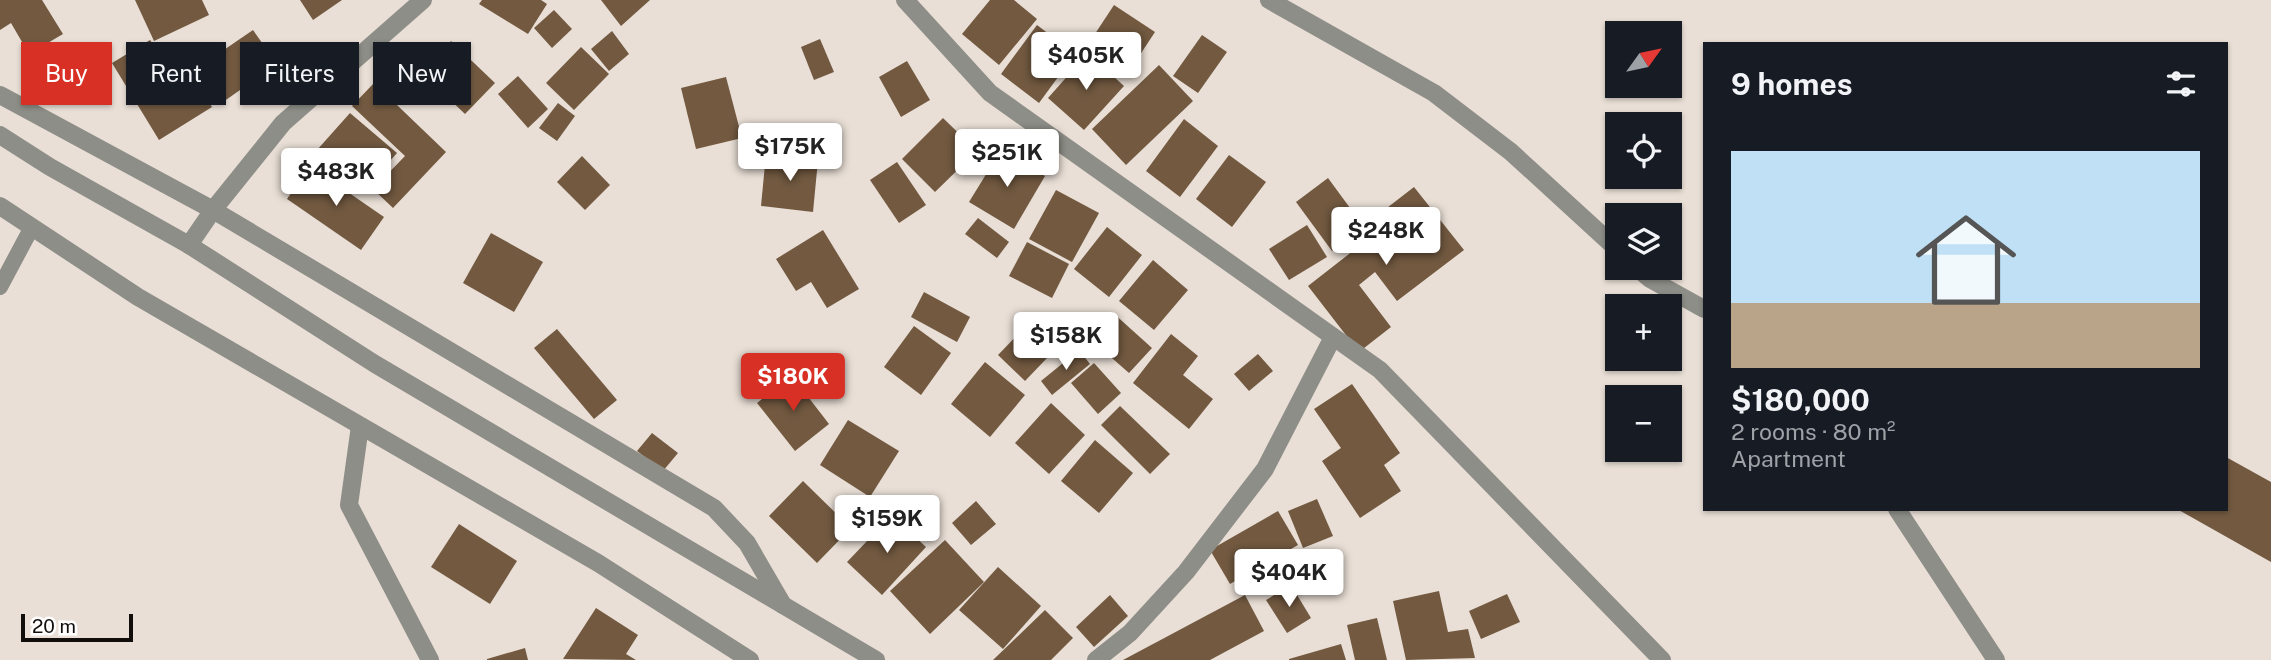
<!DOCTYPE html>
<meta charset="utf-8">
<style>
body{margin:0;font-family:"Public Sans",sans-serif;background:#20242c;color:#f1f3f6;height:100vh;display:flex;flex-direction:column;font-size:26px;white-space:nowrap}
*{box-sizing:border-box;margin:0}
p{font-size:23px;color:#9ea1a6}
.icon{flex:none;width:38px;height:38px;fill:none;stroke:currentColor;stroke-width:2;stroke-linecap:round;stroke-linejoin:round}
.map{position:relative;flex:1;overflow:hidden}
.side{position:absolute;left:1703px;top:42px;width:525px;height:469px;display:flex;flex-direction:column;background:#171b24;border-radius:0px;box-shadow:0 2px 5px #0004}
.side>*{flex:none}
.hud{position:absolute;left:21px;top:42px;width:665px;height:63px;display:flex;gap:14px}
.needle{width:46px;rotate:57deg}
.fabs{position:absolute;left:1605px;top:21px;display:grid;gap:14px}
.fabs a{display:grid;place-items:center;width:77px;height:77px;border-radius:0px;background:#171b24;box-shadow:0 2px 5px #0004;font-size:35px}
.scale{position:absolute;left:21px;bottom:18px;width:112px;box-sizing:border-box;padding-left:7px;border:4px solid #110e0b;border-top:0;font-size:19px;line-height:24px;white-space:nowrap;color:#110e0b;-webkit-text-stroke:5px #fff;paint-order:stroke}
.price{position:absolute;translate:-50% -60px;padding:0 16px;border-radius:7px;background:#fff;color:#222;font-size:23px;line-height:46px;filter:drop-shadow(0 2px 4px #0008)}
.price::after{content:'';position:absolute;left:50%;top:42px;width:21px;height:16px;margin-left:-10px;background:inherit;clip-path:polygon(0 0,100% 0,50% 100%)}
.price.selected{background:#d93025;color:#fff}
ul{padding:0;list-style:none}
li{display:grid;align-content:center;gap:14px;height:371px;padding:0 28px}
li+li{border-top:2px solid #363941}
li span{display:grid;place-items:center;height:217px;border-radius:0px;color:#555}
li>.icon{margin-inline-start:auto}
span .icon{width:126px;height:126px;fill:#fffc;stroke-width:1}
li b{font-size:30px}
h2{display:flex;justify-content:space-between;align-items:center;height:84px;padding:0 28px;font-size:30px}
.pill{padding:0 24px;border-radius:0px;background:#171b24;box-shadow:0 2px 5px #0004;font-size:24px;line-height:63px}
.pill.selected{background:#d93025;color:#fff}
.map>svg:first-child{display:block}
.building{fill:#725940}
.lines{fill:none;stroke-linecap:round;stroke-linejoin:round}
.service{stroke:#8e8e88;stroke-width:16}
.minor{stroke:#8e8e88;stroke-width:18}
.tertiary{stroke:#8e8e88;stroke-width:18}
</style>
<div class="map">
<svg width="2271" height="660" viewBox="0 0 2271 660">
<rect width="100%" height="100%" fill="#e9dfd6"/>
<g class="building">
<path d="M0,0h42l21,34 -34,20 -18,-31 -11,7z"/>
<path d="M135,0h67l7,15 -55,26z"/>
<path d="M300,0h42l-29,20z"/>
<path d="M482,0h59l6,4 -19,30 -49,-30z"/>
<path d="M601,0h49l-29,26z"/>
<path d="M990,0h24l23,19 -38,46 -37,-31z"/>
<path d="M1114,5l41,27 -27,41 -41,-27z"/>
<path d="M554,10l18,19 -20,19 -18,-20z"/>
<path d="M1037,25l38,29 -36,49 -38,-29z"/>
<path d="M253,30l24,34 -54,38 -24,-35z"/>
<path d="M612,31l17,23 -20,17 -18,-22z"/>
<path d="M1202,35l25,17 -29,41 -25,-17z"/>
<path d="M820,39l14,33 -20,8 -13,-33z"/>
<path d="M150,40l8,11 15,-9 39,65 -53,33 -47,-77z"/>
<path d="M451,41l44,42 -30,31 -44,-42z"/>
<path d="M581,47l28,27 -35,36 -28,-27z"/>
<path d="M1088,53l36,33 -40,44 -36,-32z"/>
<path d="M907,61l23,39 -29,17 -22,-40z"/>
<path d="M1159,65l34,36 -67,64 -34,-36z"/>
<path d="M518,76l30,33 -20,19 -30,-34z"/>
<path d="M726,77l16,61 -46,11 -15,-61z"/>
<path d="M374,83l72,69 -53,56 -20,-19 32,-33 -53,-50z"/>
<path d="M558,103l17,13 -18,25 -18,-13z"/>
<path d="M350,113l47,40 -33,37 -47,-40z"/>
<path d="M943,118l34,33 -42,41 -33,-33z"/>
<path d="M1184,119l34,27 -38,51 -34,-26z"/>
<path d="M760,126l39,5 -2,24 -39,-5z"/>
<path d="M1001,150l44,26 -31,53 -45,-27z"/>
<path d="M766,154l52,6 -5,52 -52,-6z"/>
<path d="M1229,155l37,27 -34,45 -36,-28z"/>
<path d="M582,156l28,29 -25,25 -28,-28z"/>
<path d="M897,162l29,43 -27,18 -29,-43z"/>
<path d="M310,166l74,51 -23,33 -74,-51z"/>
<path d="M1328,178l36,49 -32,24 -36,-49z"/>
<path d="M1414,187l50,63 -67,51 -22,-29 -16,13 32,42 -32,25 -51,-66 82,-64 -7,-11z"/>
<path d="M1056,190l43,23 -27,49 -43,-23z"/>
<path d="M978,218l31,24 -12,16 -32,-24z"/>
<path d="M1307,225l20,32 -38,23 -20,-31z"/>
<path d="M1107,227l35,28 -33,42 -35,-28z"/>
<path d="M823,230l36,59 -32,19 -16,-26 -15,9 -20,-32z"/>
<path d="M491,233l52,29 -29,50 -51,-29z"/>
<path d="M1027,242l42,22 -17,34 -43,-22z"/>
<path d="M1153,260l35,30 -34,40 -35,-29z"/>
<path d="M924,292l46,25 -13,25 -46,-25z"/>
<path d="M1112,312l40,36 -23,25 -40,-35z"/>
<path d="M914,326l37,27 -30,42 -37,-28z"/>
<path d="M557,329l60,71 -23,19 -60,-71z"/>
<path d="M1021,331l27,26 -23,24 -27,-26z"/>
<path d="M1171,334l27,22 -15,19 30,24 -24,30 -56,-46z"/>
<path d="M1079,350l11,14 -38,31 -11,-14z"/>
<path d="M1258,354l15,17 -24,20 -15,-17z"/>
<path d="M985,362l40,33 -35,42 -39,-33z"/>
<path d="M1094,363l27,30 -23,21 -27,-31z"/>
<path d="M792,376l37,48 -34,27 -38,-48z"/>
<path d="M1352,384l48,69 -16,12 17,26 -41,27 -38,-57 19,-13 -27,-39z"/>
<path d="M1051,403l34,32 -36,39 -34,-31z"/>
<path d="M1120,406l50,48 -20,20 -49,-49z"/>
<path d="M848,420l51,31 -29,46 -50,-32z"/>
<path d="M652,433l26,20 -15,18 -26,-20z"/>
<path d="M1095,440l38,33 -34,40 -38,-32z"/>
<path d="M2226,457l45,25v80l-94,-53h49z"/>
<path d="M803,481l48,47 -34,35 -48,-47z"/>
<path d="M1317,499l16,37 -30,12 -15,-37z"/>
<path d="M976,501l20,23 -25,21 -19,-22z"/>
<path d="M1278,511l20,34 -68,39 -20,-34z"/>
<path d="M892,515l34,32 -44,48 -35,-33z"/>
<path d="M459,524l58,37 -27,43 -59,-37z"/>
<path d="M945,540l39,42 -54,52 -40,-43z"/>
<path d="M998,567l43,39 -38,43 -44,-39z"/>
<path d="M1291,585l20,33 -24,15 -21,-33z"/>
<path d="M1439,591l9,41 20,-3 7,29 -69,2 -13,-59z"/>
<path d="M1507,594l13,28 -39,17 -12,-28z"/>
<path d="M1110,595l18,21 -34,31 -18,-20z"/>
<path d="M1245,595l19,36 -54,29h-87z"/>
<path d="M596,608l42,27 -12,19 10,6 -73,-1z"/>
<path d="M1045,610l28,28 -22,22h-58z"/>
<path d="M1377,618l10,42h-32l-8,-35z"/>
<path d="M1341,644l5,16h-57v-1z"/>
<path d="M525,648l3,12h-41v-1z"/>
</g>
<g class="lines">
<path class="service" d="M0,287l32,-60"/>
<g class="minor">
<path d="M905,0l85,93 390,277 282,290"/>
<path d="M1269,0l165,93 77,59 106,97"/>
<path d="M0,95l213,115 501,298 33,35 36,62"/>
<path d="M189,245l24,-35 70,-87 140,-123"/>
<path d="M1637,268l13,11 54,30"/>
<path d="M360,426l-11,79 81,155"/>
<path d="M1897,509l99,151"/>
<path d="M1096,660l34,-27 56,-61 79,-103 68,-132"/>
</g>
<g class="tertiary">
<path d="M0,135l50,32 139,78 186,119 501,296"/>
<path d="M0,206l138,91 460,266 152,97"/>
</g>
</g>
</svg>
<div class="fabs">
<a><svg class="needle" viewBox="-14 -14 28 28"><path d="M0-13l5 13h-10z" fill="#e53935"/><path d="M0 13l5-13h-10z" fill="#9ea1a6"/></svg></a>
<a><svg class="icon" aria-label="locate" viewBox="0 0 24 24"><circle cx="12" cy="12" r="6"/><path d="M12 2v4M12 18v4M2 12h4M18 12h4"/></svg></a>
<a><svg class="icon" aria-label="layers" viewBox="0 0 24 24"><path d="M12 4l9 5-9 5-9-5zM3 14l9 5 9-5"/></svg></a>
<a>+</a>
<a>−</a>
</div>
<div class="scale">20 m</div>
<b class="price" style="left:1086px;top:92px">$405K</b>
<b class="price" style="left:790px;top:183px">$175K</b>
<b class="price" style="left:1007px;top:189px">$251K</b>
<b class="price" style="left:336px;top:208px">$483K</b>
<b class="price" style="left:1386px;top:267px">$248K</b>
<b class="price" style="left:1066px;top:372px">$158K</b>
<b class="price selected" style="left:793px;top:413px">$180K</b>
<b class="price" style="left:887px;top:555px">$159K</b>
<b class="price" style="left:1289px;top:609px">$404K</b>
<div class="hud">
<a class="pill selected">Buy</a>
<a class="pill">Rent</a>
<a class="pill">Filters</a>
<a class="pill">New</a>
</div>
<section class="side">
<h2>9 homes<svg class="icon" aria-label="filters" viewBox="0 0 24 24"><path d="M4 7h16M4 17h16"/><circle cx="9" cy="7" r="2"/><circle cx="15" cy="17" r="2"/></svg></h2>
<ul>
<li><span style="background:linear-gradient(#bfe0f5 70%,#b9a48a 0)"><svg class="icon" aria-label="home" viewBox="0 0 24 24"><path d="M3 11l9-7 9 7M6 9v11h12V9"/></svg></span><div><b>$180,000</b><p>2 rooms · 80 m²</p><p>Apartment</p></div></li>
</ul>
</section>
</div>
